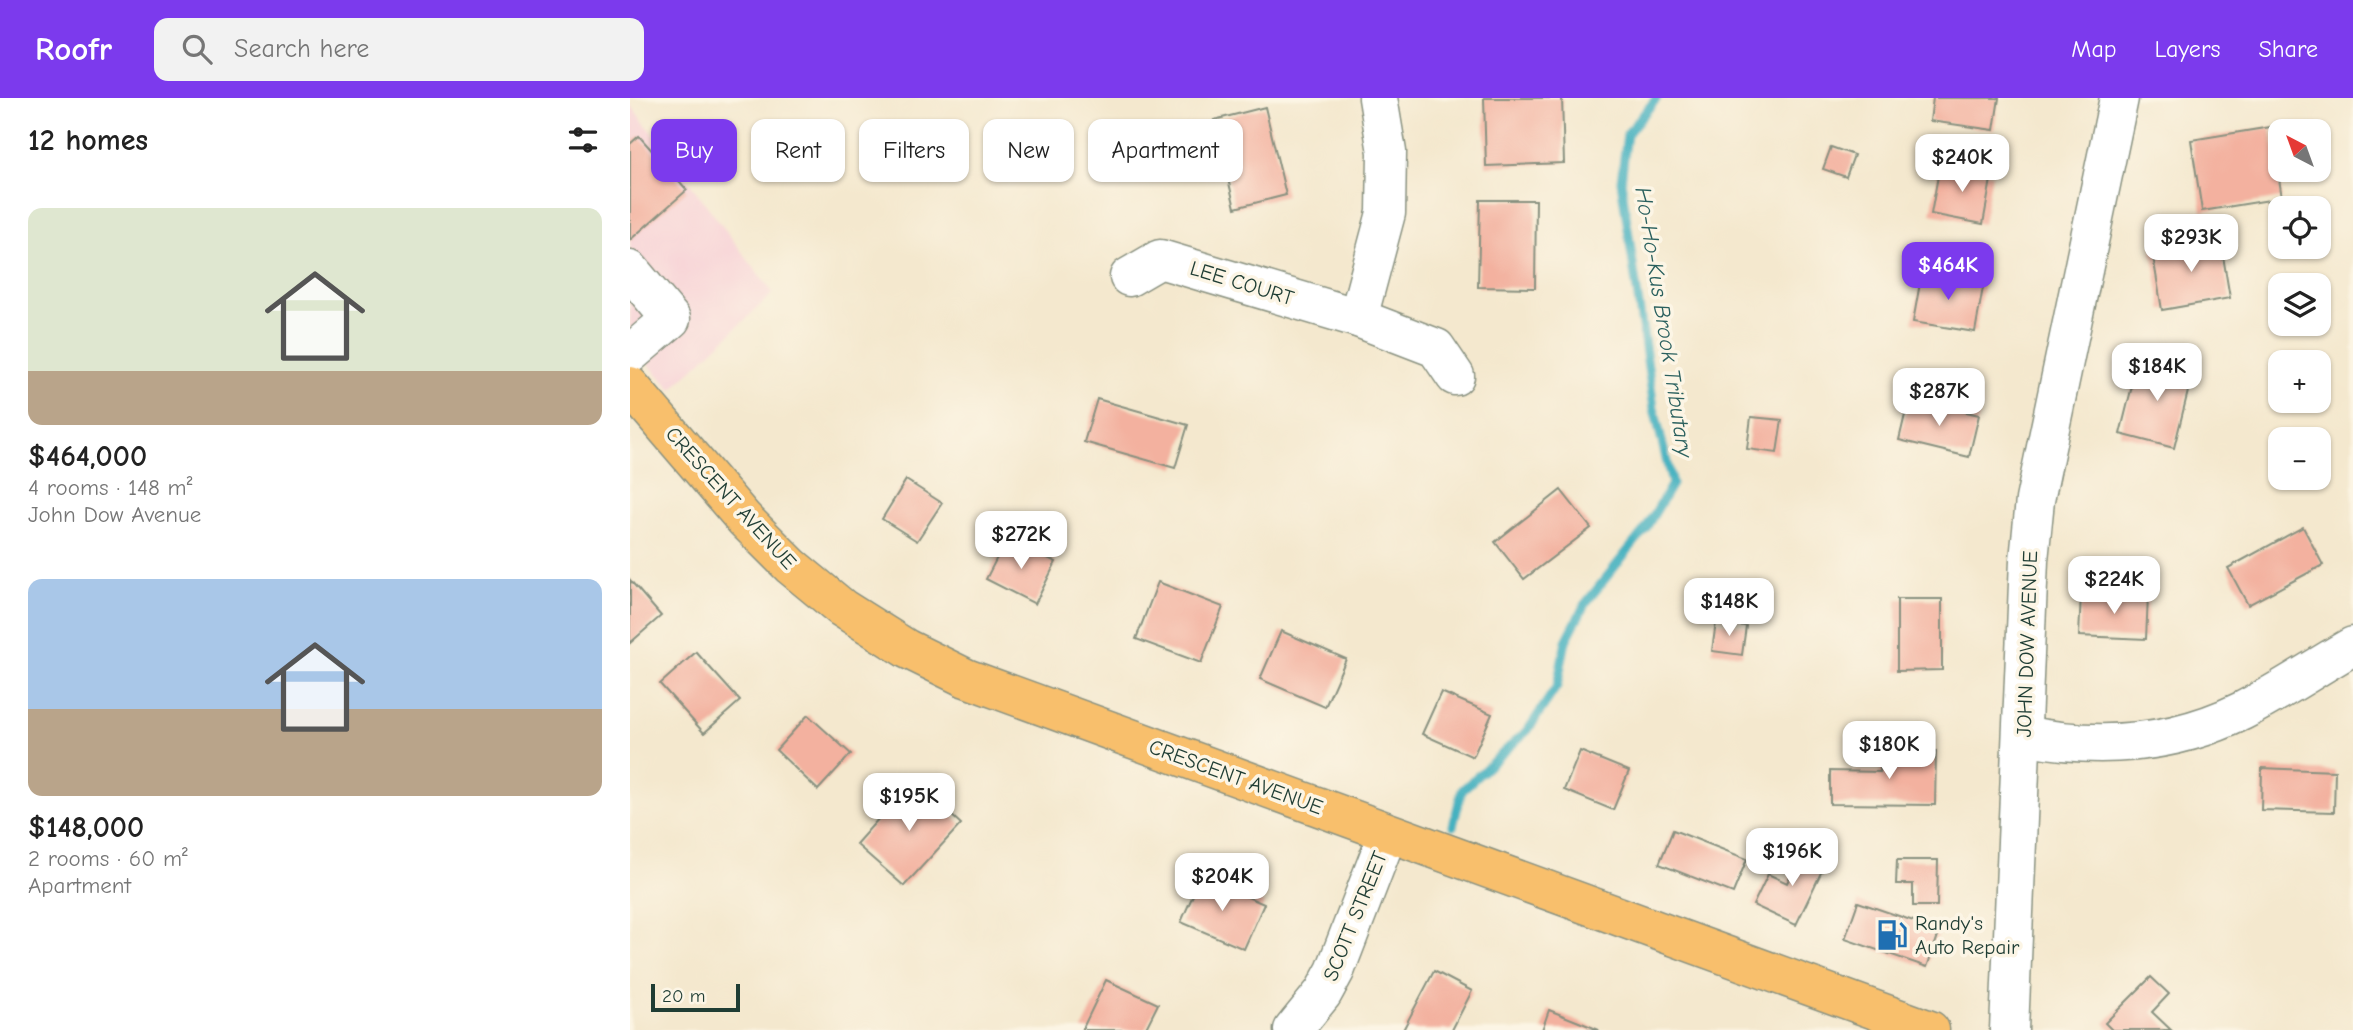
<!DOCTYPE html>
<meta charset="utf-8">
<style>
body{margin:0;font-family:"Comic Neue",sans-serif;background:#f2f2f2;color:#222;height:100vh;display:flex;flex-direction:column;font-size:26px;white-space:nowrap}
*{box-sizing:border-box;margin:0}
p{font-size:23px;color:#767676}
.icon{flex:none;width:38px;height:38px;fill:none;stroke:currentColor;stroke-width:2;stroke-linecap:round;stroke-linejoin:round}
.map{position:relative;flex:1;overflow:hidden}
.drawer{display:flex;flex-direction:column;background:#fff;width:630px}
.drawer>*{flex:none}
.banner{position:absolute;left:21px;top:21px;width:665px;height:63px;display:flex;gap:14px}
.needle{width:46px;rotate:319deg}
.controls{position:absolute;left:1638px;top:21px;display:grid;gap:14px}
.controls a{display:grid;place-items:center;width:63px;height:63px;border-radius:14px;background:#fff;box-shadow:0 2px 5px #0004;font-size:35px}
.scale{position:absolute;left:21px;bottom:18px;width:89px;box-sizing:border-box;padding-left:7px;border:4px solid #1f3d34;border-top:0;font-size:19px;line-height:24px;white-space:nowrap;color:#1f3d34;-webkit-text-stroke:5px #fcf5e5;paint-order:stroke}
.price{position:absolute;translate:-50% -60px;padding:0 16px;border-radius:14px;background:#fff;color:#222;font-size:23px;line-height:46px;filter:drop-shadow(0 2px 4px #0008)}
.price::after{content:'';position:absolute;left:50%;top:42px;width:21px;height:16px;margin-left:-10px;background:inherit;clip-path:polygon(0 0,100% 0,50% 100%)}
.price.selected{background:#7c3aed;color:#fff}
ul{padding:0;list-style:none}
li{display:grid;align-content:center;gap:14px;height:371px;padding:0 28px}
li span{display:grid;place-items:center;height:217px;border-radius:14px;color:#555}
li>.icon{margin-inline-start:auto}
span .icon{width:126px;height:126px;fill:#fffc;stroke-width:1}
li b{font-size:30px}
h2{display:flex;justify-content:space-between;align-items:center;height:84px;padding:0 28px;font-size:30px}
.chip{padding:0 24px;border-radius:14px;background:#fff;box-shadow:0 2px 5px #0004;font-size:24px;line-height:63px}
.chip.selected{background:#7c3aed;color:#fff}
header{display:flex;align-items:center;gap:42px;box-sizing:border-box;height:98px;padding:0 35px;background:#7c3aed;color:#fff}
header strong{font-size:33px}
nav{display:flex;gap:38px;margin-inline-start:auto;font-size:24px}
.search{width:490px;height:63px;background:#f2f2f2;display:flex;align-items:center;gap:18px;box-sizing:border-box;padding:0 24px;border-radius:14px;color:#767676;font-size:26px}
main{display:flex;flex:1;min-height:0}
.map>svg:first-child{display:block}
.built{fill:#f7cfd5}
.lines{fill:none;stroke-linecap:round;stroke-linejoin:round}
.stream{stroke:#44b1c0;stroke-width:9}
.building{fill:#f3b19f}
.minor-casing{stroke:#8a9281;stroke-width:41}
.major-casing{stroke:#8a9281;stroke-width:41}
.minor{stroke:#fff;stroke-width:38}
.major{stroke:#f8bf6c;stroke-width:38}
.labels{text-anchor:middle;dominant-baseline:central;stroke-width:7;stroke-linejoin:round;paint-order:stroke}
.street-label{font-size:21px;fill:#1f3d34;stroke:#fcf5e5}
.poi-label{font-size:21px;fill:#1f3d34;stroke:#fcf5e5;text-anchor:start}
.water-label{font-size:23px;font-style:italic;fill:#2a605e;stroke:#fcf5e5}
</style>
<header>
<strong>Roofr</strong>
<div class="search"><svg class="icon" aria-label="search" viewBox="0 0 24 24"><circle cx="10" cy="10" r="6"/><path d="M15 15l6 6"/></svg>Search here</div>
<nav><a>Map</a><a>Layers</a><a>Share</a></nav>
</header>
<main>
<section class="drawer">
<h2>12 homes<svg class="icon" aria-label="filters" viewBox="0 0 24 24"><path d="M4 7h16M4 17h16"/><circle cx="9" cy="7" r="2"/><circle cx="15" cy="17" r="2"/></svg></h2>
<ul>
<li><span style="background:linear-gradient(#dfe7d0 75%,#b9a48a 0)"><svg class="icon" aria-label="home" viewBox="0 0 24 24"><path d="M3 11l9-7 9 7M6 9v11h12V9"/></svg></span><div><b>$464,000</b><p>4 rooms · 148 m²</p><p>John Dow Avenue</p></div></li>
<li><span style="background:linear-gradient(#a9c7e8 60%,#b9a48a 0)"><svg class="icon" aria-label="home" viewBox="0 0 24 24"><path d="M3 11l9-7 9 7M6 9v11h12V9"/></svg></span><div><b>$148,000</b><p>2 rooms · 60 m²</p><p>Apartment</p></div></li>
</ul>
</section>
<div class="map">
<svg width="1723" height="932" viewBox="0 0 1723 932">
<rect width="100%" height="100%" fill="#fcf5e5"/>
<filter id="ink" filterUnits="userSpaceOnUse"><feTurbulence type="fractalNoise" baseFrequency=".0143" numOctaves="2"/><feDisplacementMap in="SourceGraphic" scale="14" xChannelSelector="R" yChannelSelector="G"/><feConvolveMatrix kernelMatrix="1 2 1 2 8 2 1 2 1" color-interpolation-filters="sRGB"/></filter>
<filter id="wash" filterUnits="userSpaceOnUse"><feTurbulence type="fractalNoise" baseFrequency=".00686" numOctaves="4" result="noise"/><feDisplacementMap in="SourceGraphic" scale="28" xChannelSelector="R" yChannelSelector="G"/><feGaussianBlur stdDeviation="1.57" result="paint"/><feColorMatrix in="noise" values="0 0 0 0 0 0 0 0 0 0 0 0 0 0 0 0 0 1.4 0 .05"/><feComposite in="paint" operator="in"/></filter>
<g filter="url(#wash)">
<rect width="100%" height="100%" fill="#f4e8ce"/>
<path class="built" d="M0,6l143,189 -101,96 -42,-44z"/>
<g class="lines">
<path class="stream" d="M823,728l9,-36 66,-60 29,-44 9,-45 19,-37 61,-76 26,-44 -18,-76 -33,-227 6,-47 30,-36"/>
</g>
<g id="blocks">
<g class="building">
<path d="M854,0h78l2,65 -78,3z"/>
<path d="M1303,0h66l-5,32 -64,-9z"/>
<path d="M635,9l21,88 -51,13 -21,-88z"/>
<path d="M1641,29l11,71 -80,13 -11,-71z"/>
<path d="M9,38l48,54 -57,50v-96z"/>
<path d="M1201,49l23,8 -8,22 -23,-8z"/>
<path d="M1310,67l52,9 -9,50 -52,-10z"/>
<path d="M850,102h56l-1,88 -57,-1z"/>
<path d="M1590,140l10,60 -68,12 -10,-60z"/>
<path d="M1292,174l62,10 -9,50 -62,-10z"/>
<path d="M1509,260l54,13 -19,77 -54,-14z"/>
<path d="M1279,300l70,17 -10,42 -70,-17z"/>
<path d="M467,301l91,26 -13,43 -91,-26z"/>
<path d="M1121,319l31,3 -5,33 -30,-4z"/>
<path d="M276,382l36,23 -25,38 -35,-22z"/>
<path d="M931,392l30,38 -67,51 -29,-37z"/>
<path d="M1673,429l20,38 -75,40 -20,-37z"/>
<path d="M377,440l49,24 -21,42 -49,-25z"/>
<path d="M0,482l31,36 -31,27z"/>
<path d="M528,484l65,25 -22,56 -65,-24z"/>
<path d="M1451,495l67,3 -2,43 -67,-3z"/>
<path d="M1267,501h45v71l-45,1z"/>
<path d="M1086,524l30,4 -4,29 -30,-4z"/>
<path d="M651,533l65,28 -21,48 -65,-28z"/>
<path d="M66,554l44,49 -36,32 -44,-49z"/>
<path d="M811,594l51,22 -19,43 -51,-23z"/>
<path d="M178,617l43,39 -33,36 -42,-40z"/>
<path d="M1251,652l55,1 -1,54 -105,-1v-33l50,1z"/>
<path d="M950,653l49,20 -16,39 -49,-20z"/>
<path d="M1632,670l73,3 -1,41 -73,-2z"/>
<path d="M283,682l48,44 -57,62 -48,-42z"/>
<path d="M1043,732l74,29 -14,34 -74,-29z"/>
<path d="M1174,749l24,11 -32,67 -43,-20 15,-31 19,9z"/>
<path d="M1267,762h41l-1,46h-24v-22h-17z"/>
<path d="M571,779l63,27 -20,45 -63,-27z"/>
<path d="M1228,804l82,28 -13,37 -82,-28z"/>
<path d="M804,873l38,20 -20,39h-49z"/>
<path d="M1521,879l18,17 -17,18 19,18h-59l-7,-7z"/>
<path d="M476,882l52,24 -13,26h-63z"/>
<path d="M919,912l50,20h-57z"/>
</g>
</g>
</g>
<g filter="url(#ink)">
<use href="#blocks" fill-opacity="0" stroke="#8a9281" stroke-width="2"/>
<g class="lines">
<defs>
<g id="minor">
<path d="M0,172l41,49 -41,35"/>
<path d="M499,179l31,-18 198,59 78,30 19,28"/>
<path d="M728,220l28,-105 1,-61 -9,-54"/>
<path d="M1393,637c74,15 150,10 219,-24 38,-19 74,-44 111,-65"/>
<path d="M663,932l30,-37 12,-22 53,-138"/>
<path d="M1379,932l20,-470 6,-60 84,-402"/>
</g>
<path id="major" d="M0,288l114,133 47,47 51,42 65,41 59,29 964,352"/>
</defs>
<use href="#minor" class="minor-casing"/>
<use href="#major" class="major-casing"/>
<use href="#minor" class="minor"/>
<use href="#major" class="major"/>
</g>
</g>
<defs>
<symbol id="fuel-bare" viewBox="-9 -9 18 18"><path d="M-5.5-6h7V0h2V4h1.3V-2.5L3-4.5l.8-.8L6-3V5H2.5V1h-1V6h-7ZM-4.2-4.7v3.2H.2V-4.7Z" fill="#1f6fb2" stroke="#fcf5e5" stroke-width="2.5" paint-order="stroke"/></symbol>
</defs>
<g fill-rule="evenodd">
<use href="#fuel-bare" x="1240" y="815" width="44" height="44"/>
</g>
<g class="labels">
<g class="street-label">
<text transform="translate(612 185) rotate(17)">LEE COURT</text>
<text transform="translate(101 400) rotate(48)">CRESCENT AVENUE</text>
<text transform="translate(1397 546) rotate(-88)">JOHN DOW AVENUE</text>
<text transform="translate(606 679) rotate(20)">CRESCENT AVENUE</text>
<text transform="translate(725 818) rotate(-68)">SCOTT STREET</text>
</g>
<g class="poi-label">
<text x="1285" y="825">Randy's<tspan x="1285" dy="24">Auto Repair</tspan></text>
</g>
<g class="water-label">
<text transform="translate(1034 224) rotate(81)">Ho-Ho-Kus Brook Tributary</text>
</g>
</g>
</svg>
<div class="controls">
<a><svg class="needle" viewBox="-14 -14 28 28"><path d="M0-13l5 13h-10z" fill="#e53935"/><path d="M0 13l5-13h-10z" fill="#767676"/></svg></a>
<a><svg class="icon" aria-label="locate" viewBox="0 0 24 24"><circle cx="12" cy="12" r="6"/><path d="M12 2v4M12 18v4M2 12h4M18 12h4"/></svg></a>
<a><svg class="icon" aria-label="layers" viewBox="0 0 24 24"><path d="M12 4l9 5-9 5-9-5zM3 14l9 5 9-5"/></svg></a>
<a>+</a>
<a>−</a>
</div>
<div class="scale">20 m</div>
<b class="price" style="left:1332px;top:96px">$240K</b>
<b class="price" style="left:1561px;top:176px">$293K</b>
<b class="price selected" style="left:1318px;top:204px">$464K</b>
<b class="price" style="left:1527px;top:305px">$184K</b>
<b class="price" style="left:1309px;top:330px">$287K</b>
<b class="price" style="left:391px;top:473px">$272K</b>
<b class="price" style="left:1484px;top:518px">$224K</b>
<b class="price" style="left:1099px;top:540px">$148K</b>
<b class="price" style="left:1259px;top:683px">$180K</b>
<b class="price" style="left:279px;top:735px">$195K</b>
<b class="price" style="left:1162px;top:790px">$196K</b>
<b class="price" style="left:592px;top:815px">$204K</b>
<div class="banner">
<a class="chip selected">Buy</a>
<a class="chip">Rent</a>
<a class="chip">Filters</a>
<a class="chip">New</a>
<a class="chip">Apartment</a>
</div>
</div>
</main>
